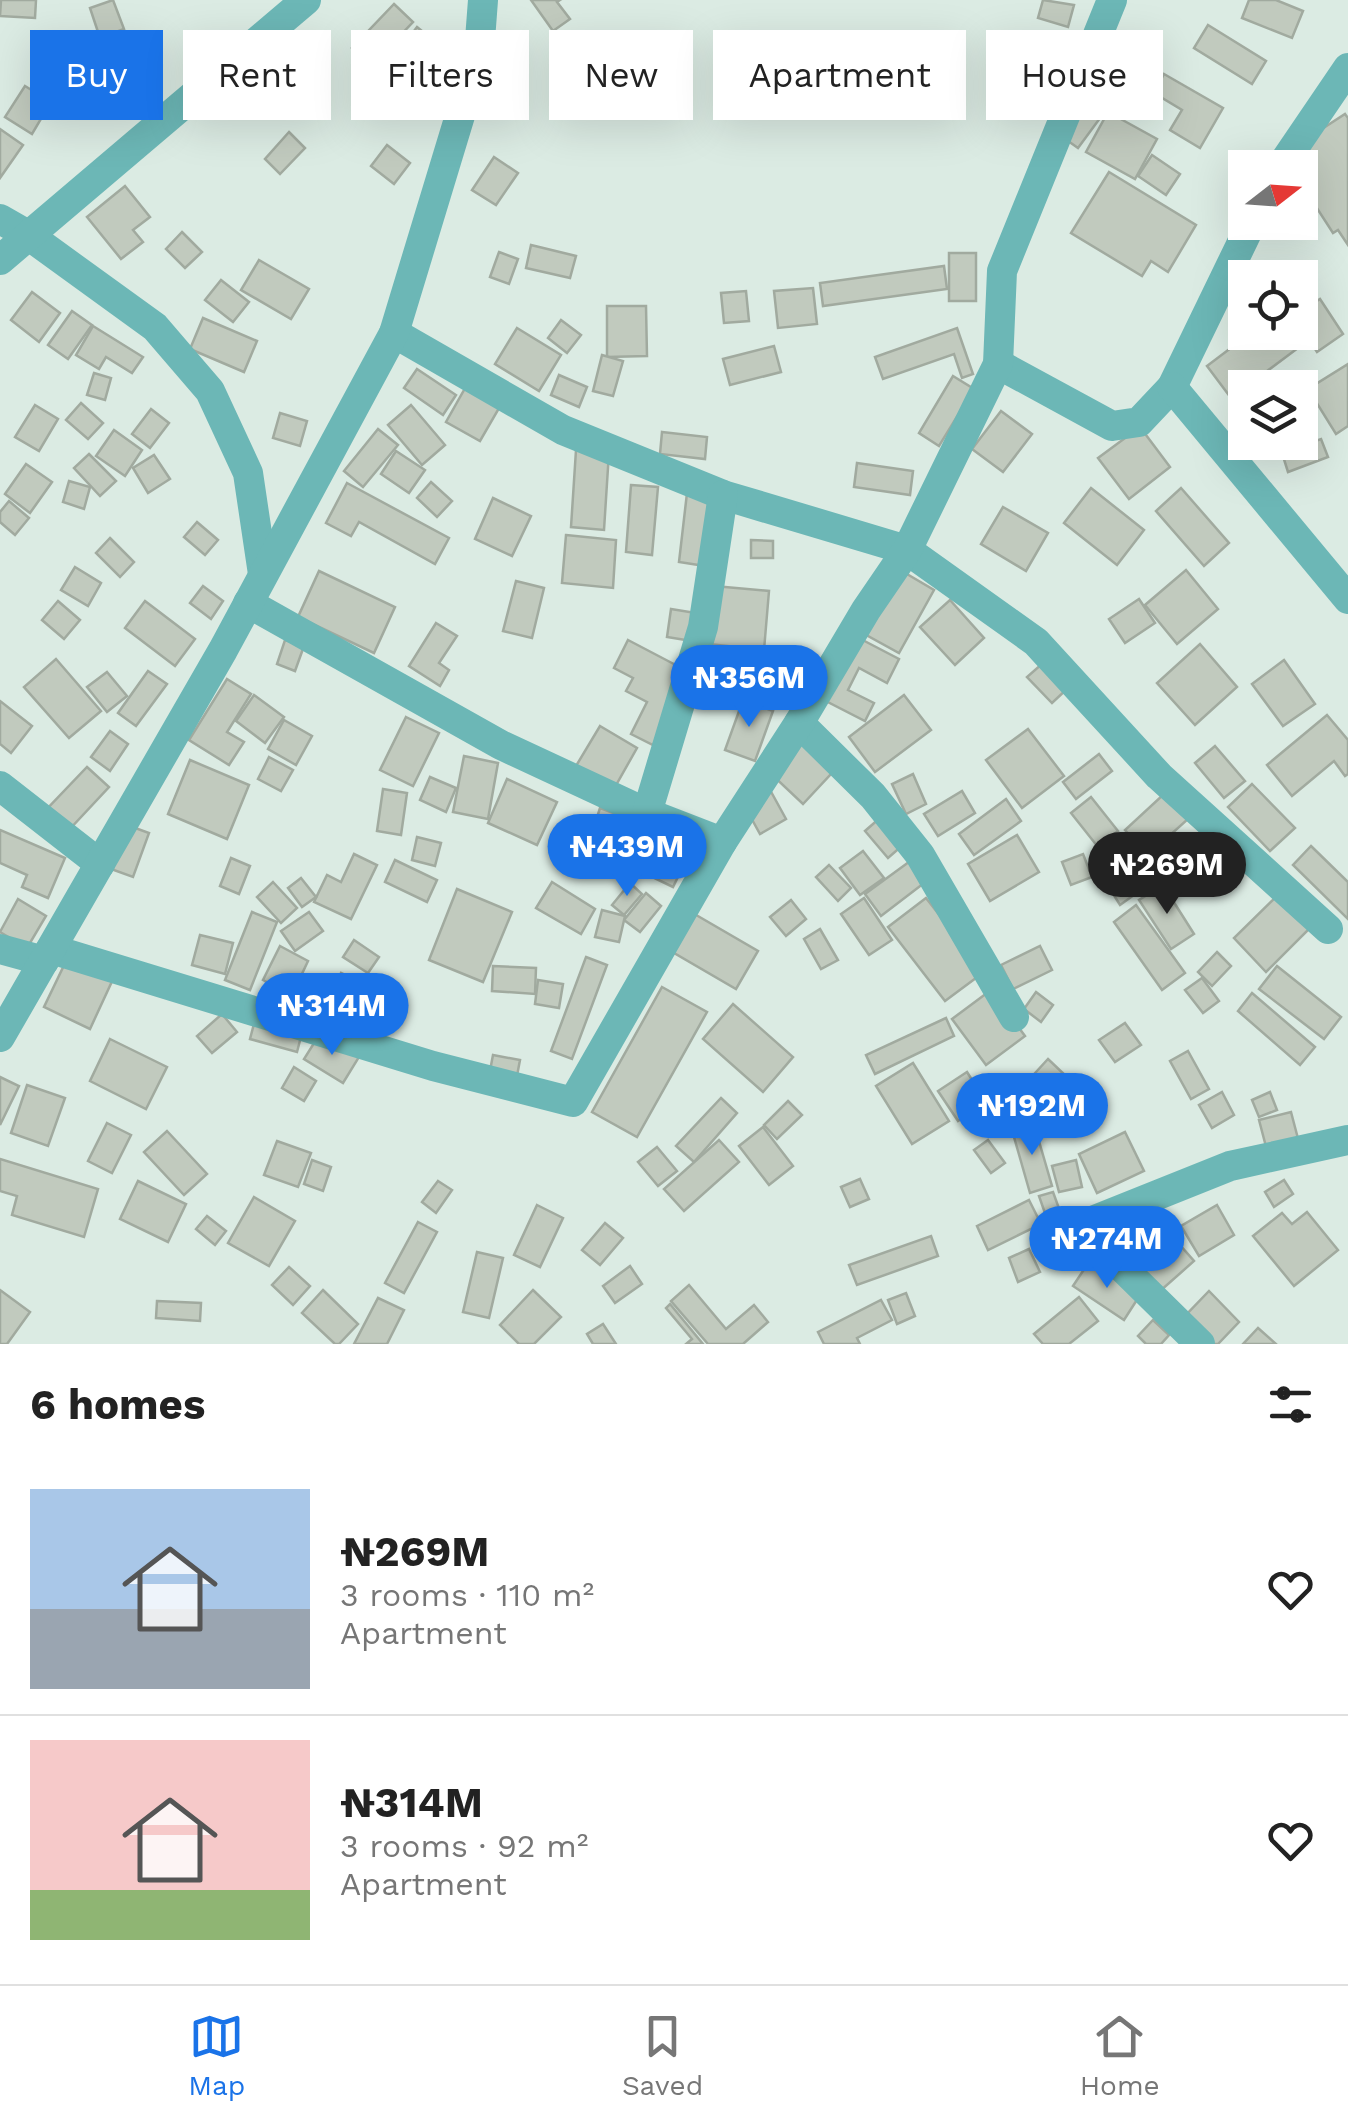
<!DOCTYPE html>
<meta charset="utf-8">
<style>
body{margin:0;font-family:"Work Sans",sans-serif;background:#f2f2f2;color:#222;height:100vh;display:flex;flex-direction:column;font-size:38px;white-space:nowrap}
*{box-sizing:border-box;margin:0}
p{font-size:32px;color:#767676}
.icon{flex:none;width:55px;height:55px;fill:none;stroke:currentColor;stroke-width:2;stroke-linecap:round;stroke-linejoin:round}
.map{position:relative;height:1344px;overflow:hidden}
.details{display:flex;flex-direction:column;background:#fff;flex:1}
.details>*{flex:none}
.banner{position:absolute;left:30px;top:30px;width:1290px;height:90px;display:flex;gap:20px}
.needle{width:65px;rotate:73deg}
.fabs{position:absolute;left:1228px;top:150px;display:grid;gap:20px}
.fabs a{display:grid;place-items:center;width:90px;height:90px;border-radius:0px;background:#fff;box-shadow:0 10px 40px #0002;font-size:50px}
.price{position:absolute;translate:-50% -85px;padding:0 22px;border-radius:35px;background:#1a73e8;color:#fff;font-size:32px;line-height:65px;filter:drop-shadow(0 2px 5px #0008)}
.price::after{content:'';position:absolute;left:50%;top:60px;width:30px;height:22px;margin-left:-15px;background:inherit;clip-path:polygon(0 0,100% 0,50% 100%)}
.price.current{background:#222;color:#fff}
ul{padding:0;list-style:none}
li{display:flex;align-items:center;gap:30px;height:250px;padding:0 30px}
li+li{border-top:2px solid #e0e0e0}
li span{display:grid;place-items:center;flex:none;width:280px;height:200px;border-radius:0px;color:#555}
li>.icon{margin-inline-start:auto}
span .icon{width:120px;height:120px;fill:#fffc;stroke-width:1}
li b{font-size:42px}
h2{display:flex;justify-content:space-between;align-items:center;height:120px;padding:0 30px;font-size:42px}
.chip{padding:0 35px;border-radius:0px;background:#fff;box-shadow:0 10px 40px #0002;font-size:35px;line-height:90px}
.chip.current{background:#1a73e8;color:#fff}
.tabs{display:flex;justify-content:space-around;align-items:center;height:140px;border-top:2px solid #e0e0e0;background:#fff;font-size:28px;color:#767676}
.tabs a{display:grid;justify-items:center;gap:5px}
.tabs .current{color:#1a73e8}
.map>svg:first-child{display:block}
.building{fill:#c1cabe;stroke:#a1aa9f;stroke-width:2.5}
.lines{fill:none;stroke-linecap:round;stroke-linejoin:round}
.street{stroke:#6cb7b6;stroke-width:30}
</style>
<div class="map">
<svg width="1348" height="1344" viewBox="0 0 1348 1344">
<rect width="100%" height="100%" fill="#dbebe3"/>
<g class="building">
<path d="M1,0h35l-1,18 -35,-2z"/>
<path d="M113,0l11,29 -24,9 -10,-30z"/>
<path d="M531,0h29l-3,2 13,17 -17,12z"/>
<path d="M1043,0l31,5 -6,22 -30,-9z"/>
<path d="M1249,0h27l27,11 -11,27 -50,-20z"/>
<path d="M394,4l19,18 -42,44 -19,-18z"/>
<path d="M1208,25l58,36 -14,23 -58,-36z"/>
<path d="M417,27l33,27 -16,20 -32,-27z"/>
<path d="M399,62l29,22 -21,27 -29,-22z"/>
<path d="M52,71l29,15 -11,22 -29,-14z"/>
<path d="M1164,74l59,34 -23,40 -30,-18 12,-20 -28,-17z"/>
<path d="M1093,77l24,18 -39,53 -24,-17z"/>
<path d="M25,86l26,16 -19,32 -27,-17z"/>
<path d="M1108,112l49,27 -22,40 -49,-27z"/>
<path d="M1345,114l3,4v127l-10,-15 -5,3 -33,-51v-14h-10l-8,-13z"/>
<path d="M0,129l23,16 -23,33z"/>
<path d="M289,132l16,16 -25,26 -15,-15z"/>
<path d="M387,145l23,18 -16,21 -23,-18z"/>
<path d="M1152,155l28,19 -14,21 -28,-19z"/>
<path d="M494,157l24,16 -22,32 -24,-15z"/>
<path d="M1109,172l87,53 -28,47 -17,-11 -9,15 -71,-43z"/>
<path d="M125,186l25,31 -17,13 10,12 -22,17 -34,-42z"/>
<path d="M182,232l20,20 -17,16 -19,-19z"/>
<path d="M531,245l45,11 -6,22 -44,-10z"/>
<path d="M499,252l19,7 -9,25 -19,-7z"/>
<rect x="949" y="253" width="27" height="48"/>
<path d="M259,260l50,29 -18,30 -50,-29z"/>
<path d="M944,266l3,23 -124,17 -3,-23z"/>
<path d="M221,280l28,22 -16,20 -28,-22z"/>
<path d="M813,288l4,36 -39,4 -4,-37z"/>
<path d="M746,291l3,30 -25,2 -3,-30z"/>
<path d="M32,292l28,21 -21,29 -28,-22z"/>
<path d="M1320,299l23,35 -26,18 -17,-26v-14z"/>
<path d="M607,306h39l1,50 -40,1z"/>
<path d="M72,311l20,14 -24,34 -20,-14z"/>
<path d="M203,318l54,23 -13,31 -54,-23z"/>
<path d="M561,320l20,15 -14,18 -19,-15z"/>
<path d="M93,326l50,31 -11,16 -26,-16 -7,12 -23,-14z"/>
<path d="M517,328l44,27 -22,36 -44,-27z"/>
<path d="M957,328l16,46 -11,4 -8,-24 -71,25 -8,-22z"/>
<path d="M1252,332h47l7,10 -75,56 -24,-32z"/>
<path d="M774,346l7,26 -51,13 -7,-26z"/>
<path d="M602,355l21,6 -10,35 -20,-5z"/>
<path d="M1348,364v62l-12,8 -28,-45z"/>
<path d="M417,369l39,26 -13,20 -39,-27z"/>
<path d="M94,373l17,5 -6,22 -18,-5z"/>
<path d="M559,375l28,12 -8,20 -28,-12z"/>
<path d="M953,376l21,13 -35,57 -20,-13z"/>
<path d="M468,383l34,20 -22,38 -34,-19z"/>
<path d="M81,403l22,20 -15,16 -22,-19z"/>
<path d="M35,405l23,14 -19,32 -24,-14z"/>
<path d="M411,405l34,40 -23,20 -34,-40z"/>
<path d="M151,409l18,14 -19,25 -18,-14z"/>
<path d="M1001,411l31,23 -29,38 -31,-23z"/>
<path d="M280,413l27,8 -7,25 -27,-8z"/>
<path d="M1140,427l30,40 -41,32 -31,-41z"/>
<path d="M378,429l20,16 -35,42 -19,-16z"/>
<path d="M114,430l28,20 -17,26 -29,-20z"/>
<path d="M662,432l45,5 -2,22 -45,-5z"/>
<path d="M1321,439l7,18 -40,15 -6,-19z"/>
<path d="M576,450l33,2 -5,78 -33,-3z"/>
<path d="M396,451l29,19 -16,23 -28,-19z"/>
<path d="M89,454l27,27 -16,15 -26,-28z"/>
<path d="M154,455l16,24 -22,14 -15,-25z"/>
<path d="M857,463l56,8 -3,24 -56,-8z"/>
<path d="M26,464l26,18 -22,31 -25,-19z"/>
<path d="M69,481l21,6 -6,22 -21,-7z"/>
<path d="M431,482l21,19 -15,16 -20,-19z"/>
<path d="M347,483l102,55 -14,26 -76,-42 -8,14 -25,-13z"/>
<path d="M631,485l27,2 -6,68 -26,-3z"/>
<path d="M1091,488l53,42 -27,35 -53,-42z"/>
<path d="M1181,488l48,55 -25,23 -48,-55z"/>
<path d="M687,493l26,3 -8,70 -26,-4z"/>
<path d="M493,498l38,18 -19,40 -37,-17z"/>
<path d="M9,501l20,17 -14,17 -15,-13v-10z"/>
<path d="M1003,507l45,26 -22,38 -45,-27z"/>
<path d="M197,522l21,18 -13,15 -21,-18z"/>
<path d="M566,535l50,5 -3,48 -51,-5z"/>
<path d="M110,538l24,24 -14,15 -24,-24z"/>
<path d="M751,540l22,1v17h-22z"/>
<path d="M75,567l26,16 -13,23 -27,-16z"/>
<path d="M895,567l39,23 -35,63 -40,-22z"/>
<path d="M1186,570l32,39 -41,35 -32,-39z"/>
<path d="M319,571l76,36 -21,46 -76,-36z"/>
<path d="M516,581l28,7 -12,50 -29,-7z"/>
<path d="M203,586l20,15 -12,18 -21,-16z"/>
<path d="M714,586l55,5 -5,59 -55,-6z"/>
<path d="M1139,599l16,24 -30,20 -16,-24z"/>
<path d="M950,600l34,38 -29,27 -35,-38z"/>
<path d="M58,601l22,19 -16,19 -22,-19z"/>
<path d="M145,601l50,38 -20,27 -50,-38z"/>
<path d="M671,609l31,5 -4,28 -31,-5z"/>
<path d="M436,623l21,13 -18,27 10,7 -9,16 -31,-20z"/>
<path d="M853,635l46,24 -12,24 -28,-15 -11,22 26,13 -9,18 -45,-23z"/>
<path d="M285,640l19,6 -9,25 -18,-7z"/>
<path d="M628,640l61,32 -36,73 -22,-11 16,-32 -21,-11 7,-13 -19,-10z"/>
<path d="M1200,644l37,43 -42,38 -38,-42z"/>
<path d="M56,659l45,52 -32,27 -45,-51z"/>
<path d="M1284,660l31,44 -32,22 -31,-42z"/>
<path d="M1043,663l24,26 -15,14 -25,-26z"/>
<path d="M148,671l19,13 -31,42 -18,-13z"/>
<path d="M107,672l20,24 -20,16 -20,-25z"/>
<path d="M762,674l32,13 -8,21 -32,-13z"/>
<path d="M227,679l24,15 -24,38 17,10 -15,23 -40,-25z"/>
<path d="M254,695l30,22 -19,26 -29,-22z"/>
<path d="M904,695l27,35 -56,42 -26,-35z"/>
<path d="M743,700l30,11 -18,50 -30,-11z"/>
<path d="M0,701l32,25 -21,27 -11,-9z"/>
<path d="M1327,715l21,25v34l-3,2 -11,-15 -42,35 -25,-31z"/>
<path d="M406,717l33,16 -26,53 -33,-16z"/>
<path d="M284,720l28,16 -16,29 -28,-16z"/>
<path d="M600,726l37,22 -26,46 -38,-23z"/>
<path d="M810,726l35,33 -42,45 -35,-33z"/>
<path d="M1028,729l36,47 -42,32 -36,-48z"/>
<path d="M110,731l18,13 -18,27 -19,-14z"/>
<path d="M1215,746l30,35 -21,17 -29,-35z"/>
<path d="M1099,754l13,17 -36,28 -13,-17z"/>
<path d="M464,756l34,7 -10,56 -35,-7z"/>
<path d="M269,757l24,13 -12,21 -23,-12z"/>
<path d="M190,760l59,25 -22,54 -59,-25z"/>
<path d="M87,767l22,20 -42,45 -22,-21z"/>
<path d="M913,774l13,30 -20,10 -14,-30z"/>
<path d="M430,777l26,11 -10,24 -26,-12z"/>
<path d="M507,779l50,23 -20,43 -49,-22z"/>
<path d="M1252,784l43,44 -25,23 -42,-44z"/>
<path d="M769,788l17,31 -26,15 -17,-31z"/>
<path d="M383,789l24,4 -6,42 -24,-4z"/>
<path d="M962,791l13,22 -37,23 -14,-22z"/>
<path d="M1164,794l24,25 -40,36 -23,-25z"/>
<path d="M1091,797l27,34 -20,16 -27,-34z"/>
<path d="M1006,799l15,22 -47,34 -15,-21z"/>
<path d="M600,808l24,9 -8,21 -23,-8z"/>
<path d="M889,810l23,27 -24,21 -23,-27z"/>
<path d="M641,821l52,25 -20,41 -52,-25z"/>
<path d="M127,825l22,8 -16,44 -22,-8z"/>
<path d="M0,830l65,28 -17,40 -26,-11 5,-12 -27,-12z"/>
<path d="M1017,835l22,37 -49,29 -22,-37z"/>
<path d="M417,837l24,6 -6,23 -23,-6z"/>
<path d="M1311,846l37,36v37l-55,-54z"/>
<path d="M863,851l21,27 -24,17 -20,-27z"/>
<path d="M354,854l23,11 -26,54 -37,-17 13,-27 14,7z"/>
<path d="M1083,854l9,23 -21,8 -9,-23z"/>
<path d="M231,858l19,8 -11,28 -19,-8z"/>
<path d="M913,859l15,21 -47,36 -16,-22z"/>
<path d="M395,860l42,20 -10,22 -42,-20z"/>
<path d="M829,865l22,23 -13,13 -22,-24z"/>
<path d="M1131,874l10,16 -21,15 -10,-16z"/>
<path d="M301,878l15,19 -14,10 -14,-19z"/>
<path d="M273,882l24,26 -16,15 -24,-26z"/>
<path d="M552,882l43,27 -14,25 -45,-26z"/>
<path d="M630,883l12,11 -18,21 -12,-10z"/>
<path d="M1163,885l31,49 -23,15 -32,-49z"/>
<path d="M457,889l55,23 -29,70 -54,-22z"/>
<path d="M1281,892l32,33 -47,47 -32,-34z"/>
<path d="M646,893l15,13 -21,26 -16,-12z"/>
<path d="M864,898l28,42 -23,15 -28,-41z"/>
<path d="M926,898l58,74 -39,29 -57,-74z"/>
<path d="M18,899l28,17 -19,32 -27,-16z"/>
<path d="M791,900l15,19 -20,17 -16,-19z"/>
<path d="M1136,905l49,68 -23,17 -48,-68z"/>
<path d="M602,910l23,6 -6,26 -24,-5z"/>
<path d="M252,912l25,10 -27,68 -25,-10z"/>
<path d="M309,912l14,19 -28,20 -14,-20z"/>
<path d="M691,912l67,39 -22,38 -67,-39z"/>
<path d="M820,929l18,31 -17,9 -17,-30z"/>
<path d="M200,935l33,8 -8,31 -33,-9z"/>
<path d="M354,940l25,17 -11,16 -25,-16z"/>
<path d="M280,946l28,15 -16,34 -29,-15z"/>
<path d="M1040,946l12,24 -39,19 -12,-24z"/>
<path d="M1217,952l14,14 -19,20 -14,-14z"/>
<path d="M69,955l45,22 -24,52 -46,-22z"/>
<path d="M586,957l21,8 -35,94 -21,-8z"/>
<path d="M493,966l43,2 -1,26 -43,-3z"/>
<path d="M1277,966l64,51 -17,22 -65,-50z"/>
<path d="M341,973l21,10 -14,34 -22,-9z"/>
<path d="M1202,978l17,23 -16,12 -18,-23z"/>
<path d="M538,980l25,4 -4,24 -24,-4z"/>
<path d="M364,984l20,9 -12,30 -21,-8z"/>
<path d="M662,987l45,25 -70,125 -45,-25z"/>
<path d="M991,990l34,46 -39,29 -34,-46z"/>
<path d="M1036,992l17,13 -12,17 -17,-13z"/>
<path d="M1252,993l63,54 -15,18 -62,-54z"/>
<path d="M733,1004l60,53 -30,35 -60,-53z"/>
<path d="M222,1014l15,18 -25,21 -15,-17z"/>
<path d="M256,1016l47,13 -6,23 -47,-13z"/>
<path d="M946,1018l8,18 -79,38 -9,-19z"/>
<path d="M1125,1023l16,22 -26,17 -16,-22z"/>
<path d="M321,1032l38,25 -16,26 -39,-24z"/>
<path d="M110,1039l57,28 -21,42 -56,-28z"/>
<path d="M1188,1051l21,38 -18,10 -21,-38z"/>
<path d="M493,1055l27,5 -4,21 -27,-5z"/>
<path d="M1048,1059l18,17 -35,38 -18,-17z"/>
<path d="M913,1063l36,58 -37,23 -36,-58z"/>
<path d="M294,1067l22,14 -12,20 -22,-13z"/>
<path d="M967,1072l19,30 -28,19 -20,-30z"/>
<path d="M0,1077l19,9 -19,39z"/>
<path d="M27,1085l38,13 -17,48 -37,-13z"/>
<path d="M1087,1085l14,27 -16,9 -14,-27z"/>
<path d="M1222,1092l12,23 -22,13 -13,-23z"/>
<path d="M1270,1092l7,18 -18,7 -7,-17z"/>
<path d="M721,1098l16,15 -43,49 -18,-16z"/>
<path d="M788,1101l14,14 -25,24 -13,-14z"/>
<path d="M1291,1112l10,38 -32,8 -10,-38z"/>
<path d="M107,1123l24,12 -19,38 -24,-12z"/>
<path d="M1034,1124l18,62 -22,7 -18,-63z"/>
<path d="M763,1127l30,39 -24,19 -30,-39z"/>
<path d="M167,1131l40,43 -23,21 -40,-43z"/>
<path d="M1125,1132l19,39 -47,22 -18,-39z"/>
<path d="M719,1140l20,22 -55,49 -20,-22z"/>
<path d="M988,1140l17,23 -14,10 -17,-23z"/>
<path d="M277,1141l34,12 -13,34 -34,-12z"/>
<path d="M657,1147l20,24 -19,15 -20,-24z"/>
<path d="M0,1159l98,30 -14,48 -72,-22 5,-19 -17,-5z"/>
<path d="M312,1160l19,7 -8,24 -19,-7z"/>
<path d="M1076,1160l6,27 -23,5 -7,-26z"/>
<path d="M860,1179l9,20 -19,8 -9,-20z"/>
<path d="M1284,1180l9,14 -19,13 -9,-15z"/>
<path d="M138,1181l48,23 -18,38 -48,-23z"/>
<path d="M438,1181l14,9 -16,23 -14,-11z"/>
<path d="M1053,1192l8,22 -14,5 -8,-23z"/>
<path d="M254,1197l41,24 -26,45 -41,-23z"/>
<path d="M1029,1200l12,24 -53,26 -11,-24z"/>
<path d="M537,1205l26,13 -23,49 -26,-12z"/>
<path d="M1217,1205l17,30 -35,21 -18,-30z"/>
<path d="M1307,1212l31,38 -44,36 -41,-50 29,-23 10,11z"/>
<path d="M207,1216l19,15 -11,14 -19,-16z"/>
<path d="M418,1222l19,10 -33,61 -19,-10z"/>
<path d="M605,1223l18,15 -23,27 -18,-15z"/>
<path d="M1165,1228l29,33 -35,31 -29,-32z"/>
<path d="M931,1236l7,20 -81,29 -8,-20z"/>
<path d="M1029,1249l11,23 -22,10 -9,-24z"/>
<path d="M477,1252l26,6 -14,60 -26,-6z"/>
<path d="M1089,1262l51,33 -16,25 -51,-34z"/>
<path d="M630,1266l12,18 -27,19 -12,-17z"/>
<path d="M289,1267l21,19 -17,19 -21,-20z"/>
<path d="M689,1285l37,44 28,-24 14,17 -25,22h-35l-37,-43z"/>
<path d="M0,1290l30,22 -23,32h-7z"/>
<path d="M323,1290l35,34 -19,20h-4l-33,-31z"/>
<path d="M533,1290l28,27 -27,27h-15l-19,-19z"/>
<path d="M1209,1291l30,31 -21,22h-7l-27,-27z"/>
<path d="M906,1293l9,23 -18,8 -9,-24z"/>
<path d="M1079,1297l19,24 -29,23h-26l-9,-10z"/>
<path d="M378,1298l26,12 -17,34h-33z"/>
<path d="M881,1300l11,20 -35,18 3,6h-36l-6,-12z"/>
<path d="M157,1301l44,2 -1,18 -44,-3z"/>
<path d="M670,1304l33,40h-17l6,-5 -26,-31z"/>
<path d="M1153,1320l16,15 -8,9h-15l-8,-8z"/>
<path d="M603,1324l13,20h-23l-6,-10z"/>
<path d="M1258,1328l18,16h-33z"/>
</g>
<g class="lines">
<g class="street">
<path d="M1280,168l68,-100"/>
<path d="M0,219l28,16 127,92 55,64 38,82 15,101"/>
<path d="M0,260l306,-260"/>
<path d="M394,333l169,97 160,65 184,55 129,92 123,134 169,153"/>
<path d="M998,364l114,62 27,-4 33,-35 80,-165"/>
<path d="M1172,387l176,212"/>
<path d="M248,603l253,142 146,68 75,29"/>
<path d="M799,723l74,73 47,59 94,162"/>
<path d="M0,786l100,78"/>
<path d="M647,813l56,-186 20,-132"/>
<path d="M0,949l44,12"/>
<path d="M51,949l382,117 140,36 149,-260 77,-119 67,-113 41,-60 91,-186 4,-93 110,-271"/>
<path d="M0,1037l223,-387 171,-317 85,-280 4,-53"/>
<path d="M1200,1344l-120,-118 150,-60 118,-26"/>
</g>
</g>
</svg>
<div class="fabs">
<a><svg class="needle" viewBox="-14 -14 28 28"><path d="M0-13l5 13h-10z" fill="#e53935"/><path d="M0 13l5-13h-10z" fill="#767676"/></svg></a>
<a><svg class="icon" aria-label="locate" viewBox="0 0 24 24"><circle cx="12" cy="12" r="6"/><path d="M12 2v4M12 18v4M2 12h4M18 12h4"/></svg></a>
<a><svg class="icon" aria-label="layers" viewBox="0 0 24 24"><path d="M12 4l9 5-9 5-9-5zM3 14l9 5 9-5"/></svg></a>
</div>
<b class="price" style="left:749px;top:730px">₦356M</b>
<b class="price" style="left:627px;top:899px">₦439M</b>
<b class="price current" style="left:1167px;top:917px">₦269M</b>
<b class="price" style="left:332px;top:1058px">₦314M</b>
<b class="price" style="left:1032px;top:1158px">₦192M</b>
<b class="price" style="left:1107px;top:1291px">₦274M</b>
<div class="banner">
<a class="chip current">Buy</a>
<a class="chip">Rent</a>
<a class="chip">Filters</a>
<a class="chip">New</a>
<a class="chip">Apartment</a>
<a class="chip">House</a>
</div>
</div>
<section class="details">
<h2>6 homes<svg class="icon" aria-label="filters" viewBox="0 0 24 24"><path d="M4 7h16M4 17h16"/><circle cx="9" cy="7" r="2"/><circle cx="15" cy="17" r="2"/></svg></h2>
<ul>
<li><span style="background:linear-gradient(#a9c7e8 60%,#9aa5b1 0)"><svg class="icon" aria-label="home" viewBox="0 0 24 24"><path d="M3 11l9-7 9 7M6 9v11h12V9"/></svg></span><div><b>₦269M</b><p>3 rooms · 110 m²</p><p>Apartment</p></div><svg class="icon" aria-label="heart" viewBox="0 0 24 24"><path d="M12 20l-8-8c-3-5 5-10 8-4 3-6 11-1 8 4z"/></svg></li>
<li><span style="background:linear-gradient(#f6c9c9 75%,#8fb573 0)"><svg class="icon" aria-label="home" viewBox="0 0 24 24"><path d="M3 11l9-7 9 7M6 9v11h12V9"/></svg></span><div><b>₦314M</b><p>3 rooms · 92 m²</p><p>Apartment</p></div><svg class="icon" aria-label="heart" viewBox="0 0 24 24"><path d="M12 20l-8-8c-3-5 5-10 8-4 3-6 11-1 8 4z"/></svg></li>
</ul>
</section>
<nav class="tabs">
<a class="current"><svg class="icon" aria-label="map" viewBox="0 0 24 24"><path d="M3 6l6-2 6 2 6-2v14l-6 2-6-2-6 2zM9 4v14M15 6v14"/></svg>Map</a>
<a><svg class="icon" aria-label="saved" viewBox="0 0 24 24"><path d="M7 4h10v16l-5-4-5 4z"/></svg>Saved</a>
<a><svg class="icon" aria-label="home" viewBox="0 0 24 24"><path d="M3 11l9-7 9 7M6 9v11h12V9"/></svg>Home</a>
</nav>
